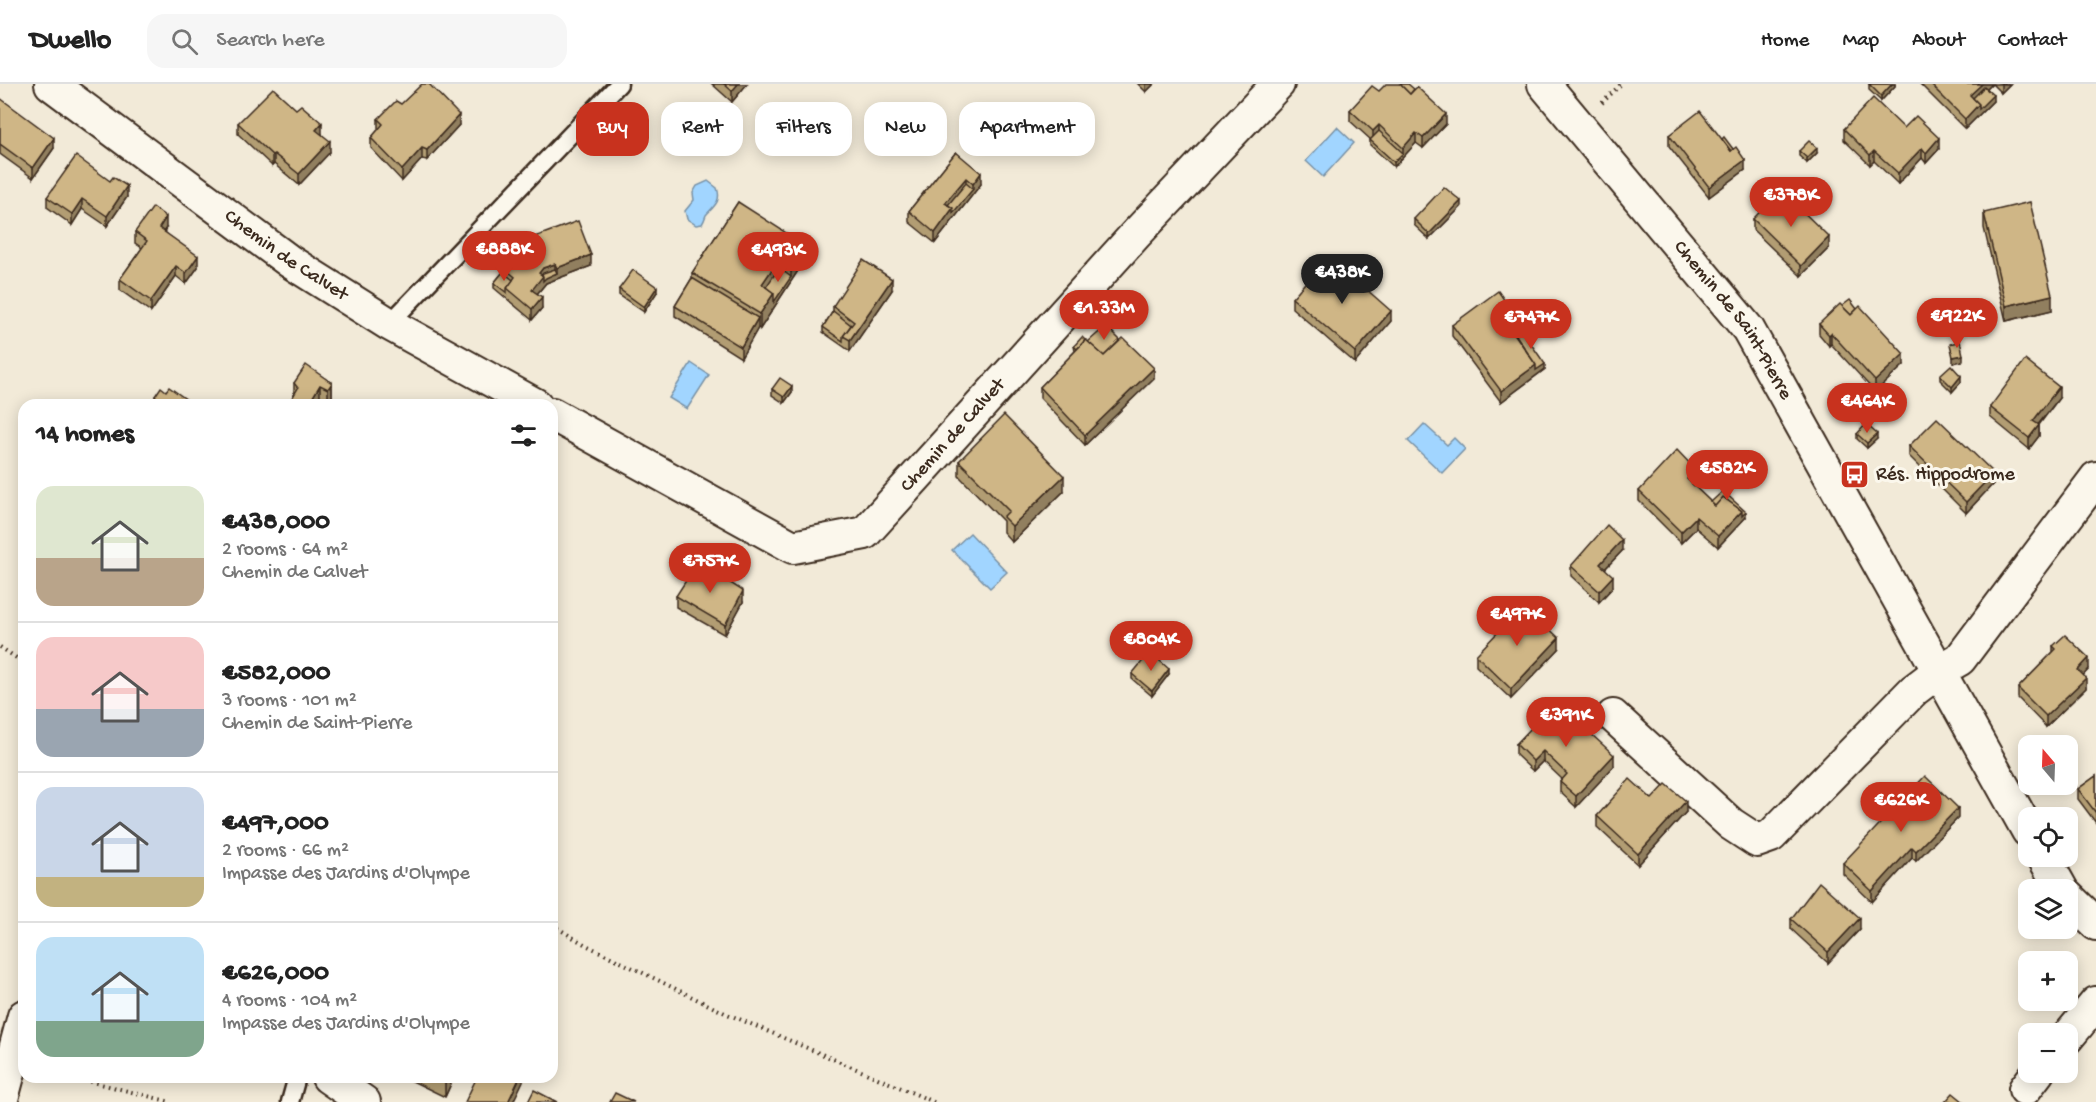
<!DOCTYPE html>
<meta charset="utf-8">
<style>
body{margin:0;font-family:"Gochi Hand",sans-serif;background:#f6f6f6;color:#222;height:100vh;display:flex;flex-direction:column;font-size:22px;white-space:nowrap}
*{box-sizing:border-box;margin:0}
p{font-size:20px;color:#767676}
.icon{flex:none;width:33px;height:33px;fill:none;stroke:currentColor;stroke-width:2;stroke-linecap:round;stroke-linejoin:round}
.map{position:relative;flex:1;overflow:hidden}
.sheet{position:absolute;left:18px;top:315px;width:540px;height:684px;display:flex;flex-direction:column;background:#fff;border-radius:18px;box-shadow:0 3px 15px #0003}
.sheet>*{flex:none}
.top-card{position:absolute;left:576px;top:18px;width:570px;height:54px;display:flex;gap:12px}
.needle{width:39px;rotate:341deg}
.fabs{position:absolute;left:2018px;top:651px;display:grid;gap:12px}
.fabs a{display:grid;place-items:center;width:60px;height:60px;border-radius:12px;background:#fff;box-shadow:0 3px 15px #0003;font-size:30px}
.price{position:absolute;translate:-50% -51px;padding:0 14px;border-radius:21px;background:#c8321e;color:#fff;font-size:20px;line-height:39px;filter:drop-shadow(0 2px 3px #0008)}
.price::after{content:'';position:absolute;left:50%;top:36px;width:18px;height:14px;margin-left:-9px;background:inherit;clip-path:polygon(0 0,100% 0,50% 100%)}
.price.on{background:#222;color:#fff}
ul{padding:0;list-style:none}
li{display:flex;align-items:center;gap:18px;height:150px;padding:0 18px}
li+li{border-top:2px solid #e0e0e0}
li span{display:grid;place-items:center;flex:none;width:168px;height:120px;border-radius:18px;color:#555}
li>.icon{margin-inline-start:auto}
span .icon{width:72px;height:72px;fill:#fffc;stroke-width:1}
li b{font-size:26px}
h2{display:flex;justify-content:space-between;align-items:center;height:72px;padding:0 18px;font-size:26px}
.chip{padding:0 21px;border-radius:18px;background:#fff;box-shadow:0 3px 15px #0003;font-size:21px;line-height:54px}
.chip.on{background:#c8321e;color:#fff}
header{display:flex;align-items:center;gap:36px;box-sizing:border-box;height:84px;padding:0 30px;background:#fff;border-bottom:2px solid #e0e0e0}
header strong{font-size:28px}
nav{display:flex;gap:33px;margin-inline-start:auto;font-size:21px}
.search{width:420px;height:54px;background:#f6f6f6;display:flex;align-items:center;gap:15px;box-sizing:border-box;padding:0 21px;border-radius:18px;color:#767676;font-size:22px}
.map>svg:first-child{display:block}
.water{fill:#a1d5ff;stroke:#7891a5;stroke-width:1.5}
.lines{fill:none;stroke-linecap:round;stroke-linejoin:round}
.lane-casing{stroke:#3b2a1e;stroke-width:21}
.street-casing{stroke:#3b2a1e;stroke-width:36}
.path{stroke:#3b2a1e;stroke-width:4;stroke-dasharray:1.5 4.5;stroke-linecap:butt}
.lane{stroke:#fbf7ec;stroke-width:16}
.street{stroke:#fbf7ec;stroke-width:32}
.wall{fill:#b29d73;stroke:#3b2a1e;stroke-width:1.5}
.shaded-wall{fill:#917f5e;stroke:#3b2a1e;stroke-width:1.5}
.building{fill:#cfb686;stroke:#3b2a1e;stroke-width:1.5}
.labels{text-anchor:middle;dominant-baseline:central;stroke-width:6;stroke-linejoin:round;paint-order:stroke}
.street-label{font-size:20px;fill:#3b2a1e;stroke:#fbf7ec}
.poi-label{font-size:20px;fill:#3b2a1e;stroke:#fbf7ec;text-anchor:start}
</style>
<header>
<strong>Dwello</strong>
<div class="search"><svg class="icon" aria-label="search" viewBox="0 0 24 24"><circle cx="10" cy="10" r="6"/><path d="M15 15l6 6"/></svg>Search here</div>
<nav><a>Home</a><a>Map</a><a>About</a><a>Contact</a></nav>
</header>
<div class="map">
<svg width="2096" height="1018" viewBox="0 0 2096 1018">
<rect width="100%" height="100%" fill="#f2ead8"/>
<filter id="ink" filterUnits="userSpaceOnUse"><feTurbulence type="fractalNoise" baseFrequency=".0167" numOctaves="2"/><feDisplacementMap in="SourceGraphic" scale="12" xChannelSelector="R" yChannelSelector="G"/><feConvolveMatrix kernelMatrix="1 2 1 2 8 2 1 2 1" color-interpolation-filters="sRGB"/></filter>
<g filter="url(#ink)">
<g class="water">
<path d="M1337,43l17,16 -31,34 -17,-16z"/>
<path d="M708,97l9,7c5,13 -3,18 -11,27 -1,3 -2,6 -4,9l-6,1 -9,-6 -2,-8 9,-11 -1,-7 4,-7z"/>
<path d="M691,279l18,12 -22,34 -18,-11z"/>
<path d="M1424,340l23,21 7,-7 11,11 -23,24 -34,-32z"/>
<path d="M970,449l37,39 -17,16 -38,-38z"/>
</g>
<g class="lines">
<defs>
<g id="lane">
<path d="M389,240l230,-240"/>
<path d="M290,1018l7,-25"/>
</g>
<g id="street">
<path id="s1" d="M51,0l238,177 100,63 147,81"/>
<path id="s2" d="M1544,0l204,245 280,502"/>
<path id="s3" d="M552,330l241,133 72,-14 271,-299 142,-150"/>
<path d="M1613,632l118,108 26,17 14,-5 143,-146 25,-19 21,-12 136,-181"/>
<path d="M2043,772l19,34"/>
<path d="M2067,812l29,28"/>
<path d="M2067,954l29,-35"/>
<path d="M328,993l36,25"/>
<path d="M2025,1005l13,-17"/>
<path d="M1,1018l23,-86"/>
</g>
</defs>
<use href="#lane" class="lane-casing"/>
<use href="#street" class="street-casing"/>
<g class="path">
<path d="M1602,19l19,-19"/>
<path d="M0,563l24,16"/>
<path d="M552,841l34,20 139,68 209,89"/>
<path d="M73,993l98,25"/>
</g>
<use href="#lane" class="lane"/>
<use href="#street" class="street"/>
</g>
<g class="wall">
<path d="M712,0h35l-15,18z"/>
<path d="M1138,0h16l-8,8z"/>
<path d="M1869,0h26v2l-14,15 -12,-11z"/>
<path d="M1920,0h72l-5,5 6,12 -28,28z"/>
<path d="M1992,0h18l-9,9z"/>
<path d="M1379,7l67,33 -23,24 -7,-5 -22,24 -24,-22v-6l-20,-18v-11z"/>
<path d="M0,14l54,50 -21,30 -33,-24z"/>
<path d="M401,20l58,21 -32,35 -5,-1 -20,22 -31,-33v-10l7,-8v-11z"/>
<path d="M238,39l84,11 8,18 -31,33 -25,-21 -2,2 -34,-32z"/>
<path d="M1904,44l35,21 -13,14 -4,-5 -24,26 -24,-23 -4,4 -26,-25v-11z"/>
<path d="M1669,51l53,4 11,10 12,21 -36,27 -40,-51z"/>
<path d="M1799,67l18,2 -10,10 -8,-7z"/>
<path d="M956,68l25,32 -46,59 -26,-21v-11z"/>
<path d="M110,97l17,16 -20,29 -25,-17 -10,16 -25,-18v-10z"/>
<path d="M738,118l67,58 -45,69 -2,-1 -17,30 -66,-42v-10l17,-28v-5z"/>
<path d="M1461,123l-32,32 -15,-14v-6z"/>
<path d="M1984,129l68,97 -46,11 -22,-93z"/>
<path d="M1753,135l76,29 -28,28 -48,-46z"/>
<path d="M166,144l-2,3 34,36 -12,17 -10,-8 -25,36 -31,-22v-11l22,-31 -7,-5v-11z"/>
<path d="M524,157l67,25 -45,17 -9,11 5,14 -10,12 -38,-32v-5l9,-11v-5z"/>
<path d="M1323,187l68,50 -36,42 -63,-55v-10z"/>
<path d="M619,205l38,3 -13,20 -25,-17z"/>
<path d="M892,206l-42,61 -27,-19v-5l10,-16v-5z"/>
<path d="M1819,240l85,41 -29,27 -44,-48 -2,2 -10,-12z"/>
<path d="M1452,241l70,6 23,38 -44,33 -49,-66z"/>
<path d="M1085,256l69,38 -69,67 -45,-47v-11l35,-36 -1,-5z"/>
<path d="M1940,291l21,7 -9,10 -12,-12z"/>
<path d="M294,299h38v15l-4,6 -8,-4 -3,5h-29l6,-11z"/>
<path d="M772,305l20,3 -8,11 -12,-8z"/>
<path d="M166,307l28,14h-39v-9z"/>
<path d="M2059,314l-20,27v11l-10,13 -39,-32v-10z"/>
<path d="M1857,350l20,5 -10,9 -10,-9z"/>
<path d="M1909,362l85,37 -28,30 -57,-57z"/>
<path d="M959,377l105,30 -52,51 -9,-10v-11l-44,-45z"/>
<path d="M1696,396l-4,4 19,18 35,15 -28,30 -22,-19 -15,15 -42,-42v-10z"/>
<path d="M1622,467l-17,18 8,18 -14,15 -28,-26v-10z"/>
<path d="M676,512l67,6 -18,33 -49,-28z"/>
<path d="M2053,562l36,23 -6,6 3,13 -40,39 -28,-29v-10l35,-36z"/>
<path d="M1559,565l-48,50 -35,-33v-11z"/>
<path d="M1132,590h37l-17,22 -20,-17z"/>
<path d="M1516,660l98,22 -38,41 -16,-15v-10l2,-3 -19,-18 -10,10 -17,-16z"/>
<path d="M2096,692v47l-18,-24v-10z"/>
<path d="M1652,715l34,13 -48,53 -41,-38v-11z"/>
<path d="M1958,734l-42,43 -4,-3 -40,44 -29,-28v-11z"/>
<path d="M1791,835l69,10 -32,34 -37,-34z"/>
<path d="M404,993h50l-9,20z"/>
</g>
<g class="shaded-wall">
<path d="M738,0h9l-15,18v-11z"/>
<path d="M1146,0h8l-8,8z"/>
<path d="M1892,0h3v2l-14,15v-5z"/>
<path d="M1982,0h10l-19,19 -3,-8z"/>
<path d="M2001,0h9l-9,9z"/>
<path d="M1993,11v6l-28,28v-10l14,-15z"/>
<path d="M1446,30v10l-23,24v-10z"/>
<path d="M459,31v10l-32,35v-10z"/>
<path d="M322,39v11l-6,7v-11z"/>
<path d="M1379,41v11l-6,5v-10z"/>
<path d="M1416,49v10l-22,24v-5l9,-9v-5z"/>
<path d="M54,54v10l-21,30v-10z"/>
<path d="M1939,54v11l-13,14v-10z"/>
<path d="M330,57v11l-31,33v-11z"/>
<path d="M422,64v11l-20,22v-11z"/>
<path d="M1817,64v5l-10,10v-5z"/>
<path d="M1922,64v10l-24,26v-11z"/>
<path d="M1874,67v10l-4,4v-10z"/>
<path d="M274,70v10l-2,2v-11z"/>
<path d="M1745,76v10l-36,27v-10z"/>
<path d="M981,89v11l-46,59v-10l18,-25 20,-19v-5z"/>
<path d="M966,94v11l-18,21 -3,-7z"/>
<path d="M127,102v11l-20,29v-10z"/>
<path d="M82,115v10l-10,16v-11z"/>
<path d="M1461,117v6l-32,32v-5z"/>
<path d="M166,133v11l-7,10v-10z"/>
<path d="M1829,153v11l-28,28v-10z"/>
<path d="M805,161v15l-45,69v-15l14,-21 17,-16v-10z"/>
<path d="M591,171v11l-45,17 -14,17v-10l7,-17 4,-5 12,-4v10l2,-1v-5z"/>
<path d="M198,172v11l-12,17v-11z"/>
<path d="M779,175v15l-17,20v-10z"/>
<path d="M176,182v10l-25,36v-11z"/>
<path d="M892,195v11l-42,61v-11z"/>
<path d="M657,203v5l-13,20v-5z"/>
<path d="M2052,211v15l-46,11v-15z"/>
<path d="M542,213v11l-10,12v-11z"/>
<path d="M1391,227v10l-36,42v-11z"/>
<path d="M758,234v10l-17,30v-11z"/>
<path d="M1522,241v11l-6,4 -3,-8z"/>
<path d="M1831,249v11l-2,2v-11z"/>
<path d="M1904,270v11l-29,27v-11z"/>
<path d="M1963,271v6l-10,2v-6z"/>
<path d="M1545,280v5l-44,33v-11l35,-26z"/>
<path d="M1154,284v10l-69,67v-10z"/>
<path d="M1961,292v6l-9,10v-5z"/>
<path d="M332,299v15l-4,6v-15z"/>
<path d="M320,301v15l-3,5h-6v-5z"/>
<path d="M792,302v6l-8,11v-6z"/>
<path d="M2059,303v11l-26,33v-10z"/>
<path d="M2039,341v11l-10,13v-11z"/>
<path d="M1877,350v5l-10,9v-5z"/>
<path d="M1696,386v10l-9,10v-11z"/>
<path d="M1994,389v10l-28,30v-11z"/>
<path d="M1064,392v15l-52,51v-16z"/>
<path d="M1742,427l4,1v5l-28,30v-11z"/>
<path d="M1696,433v11l-15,15v-11z"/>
<path d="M1622,456v11l-22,23v-10z"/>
<path d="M1613,492v11l-14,15v-11z"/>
<path d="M743,507v11l-18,33v-10z"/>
<path d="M1559,554v11l-48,50v-10z"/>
<path d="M2089,574v11l-11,12v-11z"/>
<path d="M1169,585v5l-17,22v-5z"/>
<path d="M2086,594v10l-40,39v-11z"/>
<path d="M1543,667v10l-10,10v-10z"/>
<path d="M1614,671v11l-38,41v-11z"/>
<path d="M1686,717v11l-48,53v-11z"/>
<path d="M1958,724v10l-42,43v-10z"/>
<path d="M1912,763v11l-40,44v-11z"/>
<path d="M1860,834v11l-32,34v-11z"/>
<path d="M447,993h7l-9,20v-15z"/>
<path d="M520,993h5l-12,25h-5z"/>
</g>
<g class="building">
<path d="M422,0h7l30,31 -32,35 -5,-2 -20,22 -31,-32 12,-14 -5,-5 18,-18 5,3z"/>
<path d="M724,0h14l-6,7z"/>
<path d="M1386,0h14l10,10 7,-7 29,27 -23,24 -7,-5 -13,15 -24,-23 -6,6 -23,-21 22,-24 7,5z"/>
<path d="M1400,0h8l6,5 -4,5z"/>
<path d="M1869,0h23l-11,12z"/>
<path d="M1930,0h52l-12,11 9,9 -14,15z"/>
<path d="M1984,3l9,8 -14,14v-5l-6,-6z"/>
<path d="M273,4l23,21 5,-4 21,18 -6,7 14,11 -31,33 -25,-20 -2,1 -34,-32z"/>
<path d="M0,14l54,40 -21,30 -33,-24z"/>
<path d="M1873,14l31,30 12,-12 23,22 -13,15 -4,-5 -24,25 -24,-22 -4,4 -26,-26z"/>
<path d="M1700,27l31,40 5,-4 9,13 -36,27 -40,-52z"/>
<path d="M1379,47l24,22 -9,9 -24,-22z"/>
<path d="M1724,53l9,12 -2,2 -9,-12z"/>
<path d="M1809,57l8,7 -10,10 -8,-7z"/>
<path d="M956,68l25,21 -8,11 -7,-6 -21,25 8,5 -18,25 -26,-22z"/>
<path d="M76,72l34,25 3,-4 14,9 -20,30 -25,-17 -10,15 -25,-17z"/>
<path d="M966,99l7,6 -20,24v-5l-5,-3z"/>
<path d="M1444,103l17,14 -32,33 -15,-15z"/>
<path d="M1781,106l48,47 -28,29 -48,-47z"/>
<path d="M738,118l67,43 -14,22 -12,-8 -17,25 12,9 -14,21 -68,-41z"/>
<path d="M2030,118l22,93 -46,11 -22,-93z"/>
<path d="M153,123l13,10 -7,11 39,28 -12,17 -10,-7 -25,35 -31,-22 27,-38 -12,-9z"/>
<path d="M578,137l13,34 -34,13 -2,-4 -12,4 -4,5 4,3 -11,14 10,7 -10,12 -25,-21 8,-11 -12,-10 21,-26z"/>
<path d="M1332,175l59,52 -36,41 -63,-54 26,-30 5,3z"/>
<path d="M863,176l29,19 -42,61 -7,-4 11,-14 -21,-16z"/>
<path d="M779,184l12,9 -17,25v-9l-8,-6z"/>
<path d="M555,185l2,4 -11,5 -3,3v-5l-1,-1 1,-2z"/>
<path d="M633,186l24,17 -13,20 -25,-18z"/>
<path d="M503,188l10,8 -6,8v5l-13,-10z"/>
<path d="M692,194l66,40 -17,29 -66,-41z"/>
<path d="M1498,207l24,34 -9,7 23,33 -35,26 -49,-66z"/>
<path d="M1850,216l7,9 -6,6 -9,-9z"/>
<path d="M1840,220l11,11 9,-9 44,48 -29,27 -44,-48 -2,2 -10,-11z"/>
<path d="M833,227l18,14 -8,11v5l-20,-14z"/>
<path d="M1106,242l14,14 -16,16 -16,-14z"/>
<path d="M1522,247l23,33 -9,6v-5l-20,-30z"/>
<path d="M1082,253l3,3 -8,9 -3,-3z"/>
<path d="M1123,254l31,30 -69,67 -45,-48 46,-47 18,16z"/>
<path d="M1960,257l3,14 -10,2 -3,-13z"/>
<path d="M2025,276l34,27 -26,34 6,4 -10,13 -39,-31z"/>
<path d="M306,281l26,18 -4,6 -8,-4 -9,15 4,3 -1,2h-26l10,-17 -4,-5z"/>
<path d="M1951,281l10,11 -9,11 -12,-12z"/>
<path d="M780,294l12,8 -8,11 -12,-8z"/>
<path d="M161,303l5,4 3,-4 25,18h-32l-7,-9z"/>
<path d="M1004,331l60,61 -52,50 -9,-9 6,-6 -50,-50z"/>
<path d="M1937,334l57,55 -28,29 -57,-56z"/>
<path d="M1866,340l11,10 -10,9 -10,-9z"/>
<path d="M1677,366l19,20 -9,9 28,27 8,-9 19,14 -24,25 -22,-19 -15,15 -42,-41z"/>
<path d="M1723,407l23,21 -4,4v-5l-19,-14 -8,9 -4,-4z"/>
<path d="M1607,441l15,15 -22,24 13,12 -14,15 -28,-25z"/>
<path d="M698,478l45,29 -18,34 -49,-29z"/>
<path d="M1524,521l35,33 -48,51 -35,-34z"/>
<path d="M2065,551l24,23 -11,12 8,8 -40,38 -28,-28 38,-39 -3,-3z"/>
<path d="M1150,568l19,17 -17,22 -20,-17z"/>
<path d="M1556,618l58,53 -38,41 -16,-14 7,-8 -24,-23 -10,10 -17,-17z"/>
<path d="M1925,692l33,32 -42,43 -4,-4 -40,44 -29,-28z"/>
<path d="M2096,692v37l-18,-24z"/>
<path d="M1630,695l22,20 14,-15 20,17 -48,53 -41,-38z"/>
<path d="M1819,798l41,36 -32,34 -37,-33z"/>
<path d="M435,993h12l-2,5z"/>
<path d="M477,993h43l-12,25h-43z"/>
<path d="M534,1006l23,12h-29z"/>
<path d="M615,1009l19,9h-24z"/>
<path d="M1953,1009l11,9h-19z"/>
</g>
</g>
<defs>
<symbol id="bus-square" viewBox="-11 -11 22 22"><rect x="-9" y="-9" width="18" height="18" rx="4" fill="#c8321e" stroke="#fbf7ec"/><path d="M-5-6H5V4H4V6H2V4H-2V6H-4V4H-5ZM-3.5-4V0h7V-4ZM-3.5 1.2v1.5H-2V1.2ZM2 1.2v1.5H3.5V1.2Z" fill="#fff"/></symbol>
</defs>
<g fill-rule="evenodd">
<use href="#bus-square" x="1838" y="374" width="33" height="33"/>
</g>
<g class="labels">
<g class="street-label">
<text stroke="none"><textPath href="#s1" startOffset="291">Chemin de Calvet</textPath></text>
<text stroke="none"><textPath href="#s2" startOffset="303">Chemin de Saint-Pierre</textPath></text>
<text stroke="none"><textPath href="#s3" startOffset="480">Chemin de Calvet</textPath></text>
</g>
<g class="poi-label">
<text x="1876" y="391">Rés. Hippodrome</text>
</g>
</g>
</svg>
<div class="fabs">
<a><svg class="needle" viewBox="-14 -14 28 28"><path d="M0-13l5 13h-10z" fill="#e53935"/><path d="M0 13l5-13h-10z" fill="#767676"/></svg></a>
<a><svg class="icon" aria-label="locate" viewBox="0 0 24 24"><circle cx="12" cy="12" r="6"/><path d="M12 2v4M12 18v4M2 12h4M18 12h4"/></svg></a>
<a><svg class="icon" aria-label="layers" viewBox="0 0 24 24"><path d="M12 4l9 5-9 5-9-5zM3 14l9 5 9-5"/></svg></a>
<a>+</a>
<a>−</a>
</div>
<b class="price" style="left:1791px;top:144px">€378K</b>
<b class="price" style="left:504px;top:198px">€888K</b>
<b class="price" style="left:778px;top:199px">€493K</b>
<b class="price on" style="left:1342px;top:221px">€438K</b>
<b class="price" style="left:1104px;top:257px">€1.33M</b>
<b class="price" style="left:1957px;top:265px">€922K</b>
<b class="price" style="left:1531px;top:266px">€747K</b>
<b class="price" style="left:1867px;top:350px">€464K</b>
<b class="price" style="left:1727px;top:417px">€582K</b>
<b class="price" style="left:710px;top:510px">€757K</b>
<b class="price" style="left:1517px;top:563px">€497K</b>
<b class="price" style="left:1151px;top:588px">€804K</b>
<b class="price" style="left:1566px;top:664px">€391K</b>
<b class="price" style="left:1901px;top:749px">€626K</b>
<div class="top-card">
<a class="chip on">Buy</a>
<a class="chip">Rent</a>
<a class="chip">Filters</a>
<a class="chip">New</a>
<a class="chip">Apartment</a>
</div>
<section class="sheet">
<h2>14 homes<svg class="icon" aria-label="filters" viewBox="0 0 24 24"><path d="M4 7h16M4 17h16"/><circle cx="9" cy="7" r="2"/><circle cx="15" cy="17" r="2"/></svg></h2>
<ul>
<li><span style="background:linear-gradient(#dfe7d0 60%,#b9a48a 0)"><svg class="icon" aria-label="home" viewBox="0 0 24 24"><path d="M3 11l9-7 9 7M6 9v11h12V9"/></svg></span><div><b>€438,000</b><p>2 rooms · 64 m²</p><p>Chemin de Calvet</p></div></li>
<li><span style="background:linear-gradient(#f6c9c9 60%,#9aa5b1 0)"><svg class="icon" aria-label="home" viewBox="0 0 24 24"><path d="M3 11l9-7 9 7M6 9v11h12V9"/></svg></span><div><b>€582,000</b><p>3 rooms · 101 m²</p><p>Chemin de Saint-Pierre</p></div></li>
<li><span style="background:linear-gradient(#c9d6e8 75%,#c2b280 0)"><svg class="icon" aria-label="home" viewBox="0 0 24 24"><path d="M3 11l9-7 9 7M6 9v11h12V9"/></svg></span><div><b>€497,000</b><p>2 rooms · 66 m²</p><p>Impasse des Jardins d'Olympe</p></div></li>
<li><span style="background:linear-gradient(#bfe0f5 70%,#7fa58c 0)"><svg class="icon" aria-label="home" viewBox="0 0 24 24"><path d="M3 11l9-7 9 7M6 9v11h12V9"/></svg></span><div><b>€626,000</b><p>4 rooms · 104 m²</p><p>Impasse des Jardins d'Olympe</p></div></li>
</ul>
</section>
</div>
